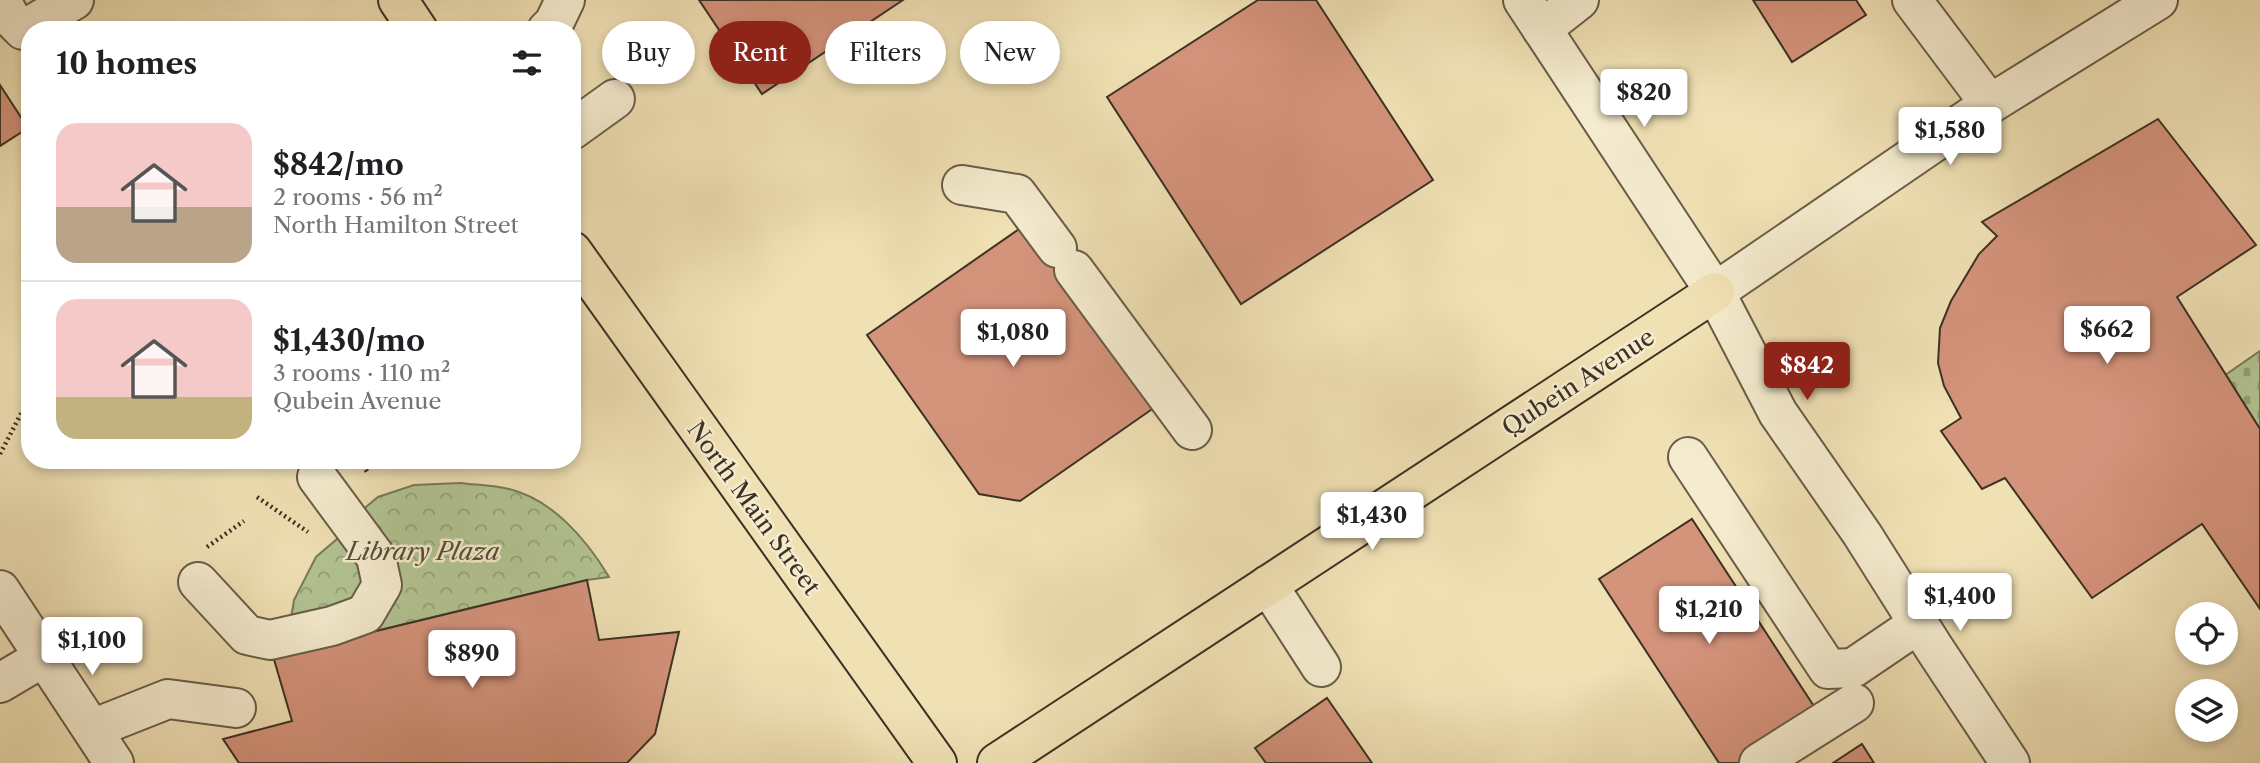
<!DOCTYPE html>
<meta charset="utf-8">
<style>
body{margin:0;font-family:"Libre Caslon Text",serif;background:#f6f6f6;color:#202124;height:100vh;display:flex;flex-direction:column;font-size:26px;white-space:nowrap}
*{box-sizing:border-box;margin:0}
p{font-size:23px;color:#757577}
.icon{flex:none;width:38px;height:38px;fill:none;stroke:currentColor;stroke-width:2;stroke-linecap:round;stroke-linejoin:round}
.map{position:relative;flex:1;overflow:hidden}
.panel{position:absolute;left:21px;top:21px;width:560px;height:448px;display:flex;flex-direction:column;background:#fff;border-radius:28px;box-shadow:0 4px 10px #0003}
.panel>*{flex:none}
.banner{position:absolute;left:602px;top:21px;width:665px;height:63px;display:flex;gap:14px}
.tools{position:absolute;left:2175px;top:602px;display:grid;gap:14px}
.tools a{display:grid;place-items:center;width:63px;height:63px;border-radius:50%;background:#fff;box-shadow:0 4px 10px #0003;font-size:35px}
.price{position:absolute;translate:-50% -60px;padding:0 16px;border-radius:7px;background:#fff;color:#222;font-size:23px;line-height:46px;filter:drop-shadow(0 2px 4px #0008)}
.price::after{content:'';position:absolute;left:50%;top:42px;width:21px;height:16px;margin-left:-10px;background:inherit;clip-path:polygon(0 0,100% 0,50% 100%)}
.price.on{background:#8f2418;color:#fff}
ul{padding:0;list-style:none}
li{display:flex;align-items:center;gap:21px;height:175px;padding:0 35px}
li+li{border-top:2px solid #e0e0e0}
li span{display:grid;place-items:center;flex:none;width:196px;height:140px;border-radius:21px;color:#555}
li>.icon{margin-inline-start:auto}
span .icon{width:84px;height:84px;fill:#fffc;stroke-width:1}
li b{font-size:30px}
h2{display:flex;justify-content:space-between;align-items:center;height:84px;padding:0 35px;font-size:30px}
.tag{padding:0 24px;border-radius:32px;background:#fff;box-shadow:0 4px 10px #0003;font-size:24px;line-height:63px}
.tag.on{background:#8f2418;color:#fff}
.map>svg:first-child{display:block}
.cemetery{fill:url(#cemetery-stones);stroke:#787a5b;stroke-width:2}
.park{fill:url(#park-crowns);stroke:#787a5b;stroke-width:2}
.building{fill:#d4937b;stroke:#3c3123;stroke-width:2}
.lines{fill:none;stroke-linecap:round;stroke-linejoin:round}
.minor-casing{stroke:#695d48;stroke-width:42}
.major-casing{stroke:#3c3123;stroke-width:42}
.path{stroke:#3c3123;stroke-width:4.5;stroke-dasharray:2 3.5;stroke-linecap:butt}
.minor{stroke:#f5eccf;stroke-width:38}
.major{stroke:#f0e1b5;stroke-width:38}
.labels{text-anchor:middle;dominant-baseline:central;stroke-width:5;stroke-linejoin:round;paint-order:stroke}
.street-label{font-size:24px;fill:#3c3123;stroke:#f5eccf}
.park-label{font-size:24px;font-style:italic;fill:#544e39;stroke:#f5eccf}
</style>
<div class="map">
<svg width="2260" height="763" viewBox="0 0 2260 763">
<defs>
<pattern id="cemetery-stones" width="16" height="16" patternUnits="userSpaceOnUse" patternTransform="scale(1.75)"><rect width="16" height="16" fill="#b3c493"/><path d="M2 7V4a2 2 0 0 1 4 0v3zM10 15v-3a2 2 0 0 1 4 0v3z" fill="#93a078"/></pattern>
<pattern id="park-crowns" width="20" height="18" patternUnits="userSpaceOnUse" patternTransform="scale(1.75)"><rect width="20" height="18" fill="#b3c493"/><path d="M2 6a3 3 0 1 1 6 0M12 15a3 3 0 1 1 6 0" fill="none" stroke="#93a078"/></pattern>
</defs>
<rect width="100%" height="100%" fill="#f0e1b5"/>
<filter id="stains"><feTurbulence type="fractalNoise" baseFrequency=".00286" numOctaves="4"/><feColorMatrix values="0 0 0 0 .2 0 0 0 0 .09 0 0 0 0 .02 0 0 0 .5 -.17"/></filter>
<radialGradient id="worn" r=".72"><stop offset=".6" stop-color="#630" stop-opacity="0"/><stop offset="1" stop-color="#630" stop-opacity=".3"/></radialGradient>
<path class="cemetery" d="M2260,351v92l-42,-63z"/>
<path class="park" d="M460,483c16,2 33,2 49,6 43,10 78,51 100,88l-22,3 -302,73 9,-53 22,-43 28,-24 16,-21 18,-15 36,-12z"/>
<g class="building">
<path d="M699,0h204l-141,94z"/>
<path d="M1258,0h58l117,180 -192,124 -134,-207z"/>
<path d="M1753,0h103l10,15 -74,47z"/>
<path d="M0,85l28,43 -28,18z"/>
<path d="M2158,119l98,126 -79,52 83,132v180l-58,-85 -110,74 -87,-120 -23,11 -41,-58 20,-13 -17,-32 -6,-23 2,-35 11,-27 28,-47 18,-18 -15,-14z"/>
<path d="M1029,222l129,183 -138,96 -41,-7 -112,-159z"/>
<path d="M1692,519l127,195 -78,49h-22l-120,-184z"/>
<path d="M587,580l12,60 80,-8 -24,102 -28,29h-388l-16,-24 69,-18 -19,-65z"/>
<path d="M1327,698l45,65h-106l-11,-15z"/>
<path d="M1862,744l12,19h-41z"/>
</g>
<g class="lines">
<defs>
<g id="minor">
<path d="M1,0l9,17 13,13 51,-30"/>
<path d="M1523,0l192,292 63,121 84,121 72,114 76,115"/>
<path d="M1912,0l78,104"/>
<path d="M1542,29l37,-29"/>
<path d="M547,30l7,-7 11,-23"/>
<path d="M572,130l43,-31"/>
<path d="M962,185l55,9 40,54"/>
<path d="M1074,270l118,160"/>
<path d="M1715,292l275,-188 168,-104"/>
<path d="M1688,457l140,212 25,-1 65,-44"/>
<path d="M198,582l49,53 23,5 62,-14 33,-12 17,-29 -6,-28 -59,-80"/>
<path d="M1268,585l53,82"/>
<path d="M0,590l114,173"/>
<path d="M0,683l44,-26"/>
<path d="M92,729l76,-30 68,9"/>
<path d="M1759,763l95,-60"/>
</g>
<g id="major">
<path d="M398,0l20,30"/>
<path d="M572,251l365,512"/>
<path d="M997,763l718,-471"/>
</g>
</defs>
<use href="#minor" class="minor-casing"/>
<use href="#major" class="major-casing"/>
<g class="path">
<path d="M0,454l23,-44"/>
<path d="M361,460l6,12"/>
<path d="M257,497l51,35"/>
<path d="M207,547l37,-26"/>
</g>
<use href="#minor" class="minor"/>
<use href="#major" class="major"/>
</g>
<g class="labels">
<g class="street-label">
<text transform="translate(1578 382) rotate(-33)">Qubein Avenue</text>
<text transform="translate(754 508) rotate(54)">North Main Street</text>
</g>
<g class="park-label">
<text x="423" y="551">Library Plaza</text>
</g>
</g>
<rect width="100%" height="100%" filter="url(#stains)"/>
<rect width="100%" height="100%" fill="url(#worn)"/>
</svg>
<div class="tools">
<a><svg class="icon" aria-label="locate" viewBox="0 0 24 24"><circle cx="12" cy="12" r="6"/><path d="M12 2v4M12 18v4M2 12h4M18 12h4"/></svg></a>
<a><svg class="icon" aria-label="layers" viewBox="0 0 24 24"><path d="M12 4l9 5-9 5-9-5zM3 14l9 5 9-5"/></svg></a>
</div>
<b class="price" style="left:1644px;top:129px">$820</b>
<b class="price" style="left:1950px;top:167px">$1,580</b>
<b class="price" style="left:2107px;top:366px">$662</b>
<b class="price" style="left:1013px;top:369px">$1,080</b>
<b class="price on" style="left:1807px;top:402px">$842</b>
<b class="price" style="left:1372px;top:552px">$1,430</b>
<b class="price" style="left:1960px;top:633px">$1,400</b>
<b class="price" style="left:1709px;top:646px">$1,210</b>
<b class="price" style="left:92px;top:677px">$1,100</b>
<b class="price" style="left:472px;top:690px">$890</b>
<div class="banner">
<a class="tag">Buy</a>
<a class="tag on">Rent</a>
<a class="tag">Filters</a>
<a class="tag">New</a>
</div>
<section class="panel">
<h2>10 homes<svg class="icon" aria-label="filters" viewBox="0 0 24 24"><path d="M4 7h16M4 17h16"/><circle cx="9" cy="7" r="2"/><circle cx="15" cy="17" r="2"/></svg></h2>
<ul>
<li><span style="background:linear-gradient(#f6c9c9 60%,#b9a48a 0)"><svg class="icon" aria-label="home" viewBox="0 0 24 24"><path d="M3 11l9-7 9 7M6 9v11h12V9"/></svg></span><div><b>$842/mo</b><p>2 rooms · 56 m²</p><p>North Hamilton Street</p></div></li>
<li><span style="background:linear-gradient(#f6c9c9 70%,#c2b280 0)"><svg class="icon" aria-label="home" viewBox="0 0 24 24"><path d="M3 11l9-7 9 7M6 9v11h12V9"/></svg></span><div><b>$1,430/mo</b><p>3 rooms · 110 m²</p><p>Qubein Avenue</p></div></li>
</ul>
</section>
</div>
